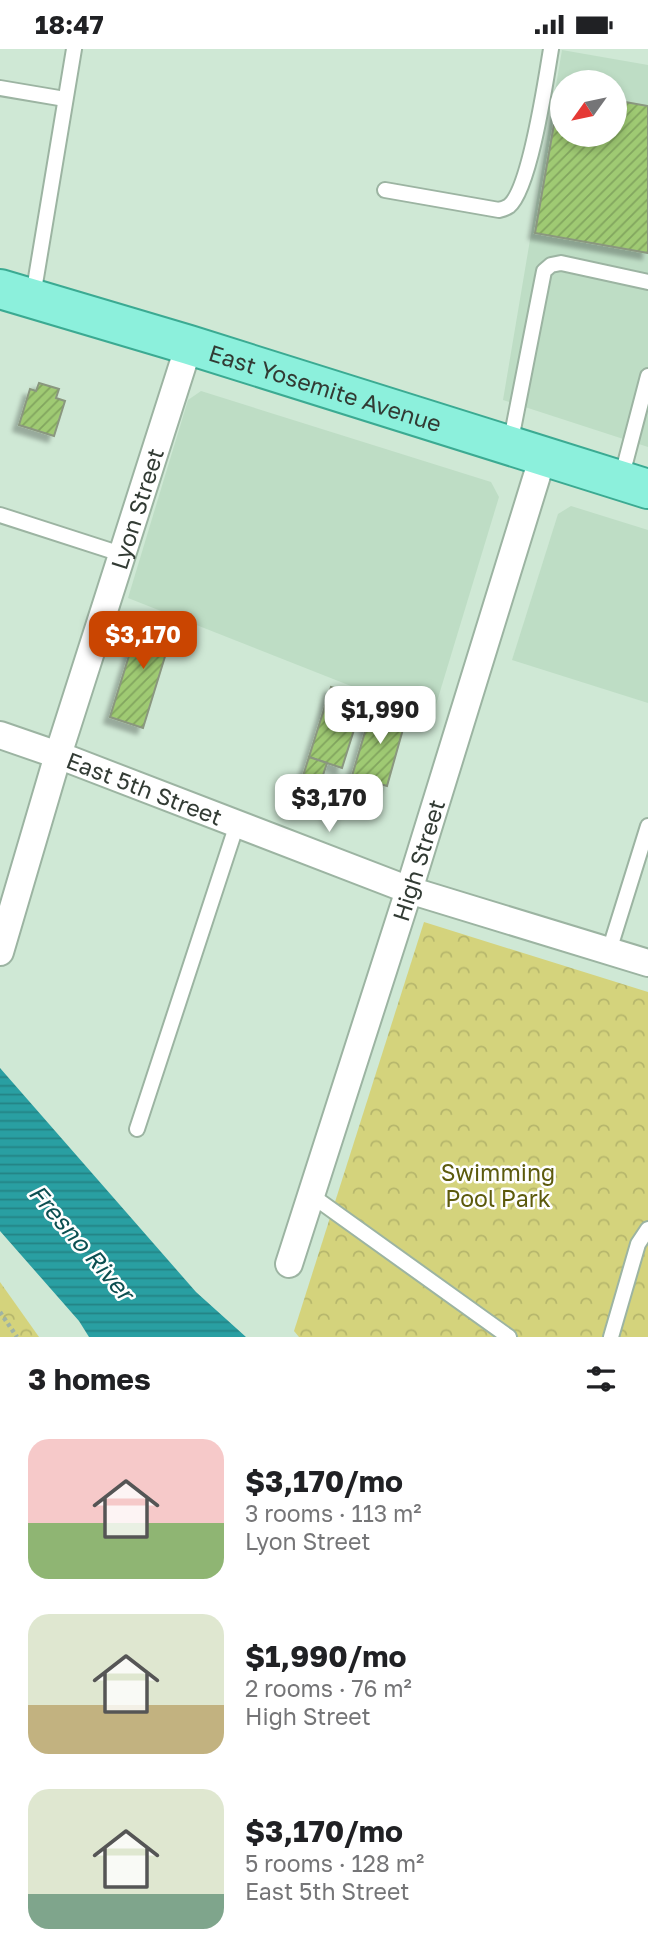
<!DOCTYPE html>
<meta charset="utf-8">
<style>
body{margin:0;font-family:"Golos Text",sans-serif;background:#f6f6f6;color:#202124;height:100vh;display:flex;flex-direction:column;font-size:26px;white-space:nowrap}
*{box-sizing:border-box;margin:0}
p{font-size:23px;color:#757577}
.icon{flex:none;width:38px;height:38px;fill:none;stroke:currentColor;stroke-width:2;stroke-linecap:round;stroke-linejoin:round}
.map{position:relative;height:1288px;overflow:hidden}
.drawer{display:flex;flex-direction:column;background:#fff;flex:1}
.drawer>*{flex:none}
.needle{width:46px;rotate:237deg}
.fabs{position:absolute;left:550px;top:21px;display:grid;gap:14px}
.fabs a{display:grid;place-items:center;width:77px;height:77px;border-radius:50%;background:#fff;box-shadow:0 4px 10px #0003;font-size:35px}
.price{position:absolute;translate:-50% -60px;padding:0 16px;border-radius:14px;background:#fff;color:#222;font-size:23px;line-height:46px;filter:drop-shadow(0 2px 4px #0008)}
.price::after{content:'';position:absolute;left:50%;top:42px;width:21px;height:16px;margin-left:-10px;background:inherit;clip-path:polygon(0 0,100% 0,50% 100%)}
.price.active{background:#ca4501;color:#fff}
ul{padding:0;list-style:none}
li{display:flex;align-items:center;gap:21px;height:175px;padding:0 28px}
li span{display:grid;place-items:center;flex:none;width:196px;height:140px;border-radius:21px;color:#555}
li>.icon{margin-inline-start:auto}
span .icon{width:84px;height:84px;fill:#fffc;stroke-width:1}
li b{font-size:30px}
h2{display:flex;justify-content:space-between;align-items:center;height:84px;padding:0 28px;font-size:30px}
.status{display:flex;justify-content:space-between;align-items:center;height:49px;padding:0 35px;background:#fff;direction:ltr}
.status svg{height:19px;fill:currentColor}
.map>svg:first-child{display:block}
.built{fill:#beddc5;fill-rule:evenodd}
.park{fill:url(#park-crowns)}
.water{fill:url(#water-rules)}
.building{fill:url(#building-hatch);stroke:#8a977f;stroke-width:2;filter:url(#shadow)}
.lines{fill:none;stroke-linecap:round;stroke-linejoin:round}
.lane-casing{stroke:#9cb4a2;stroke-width:18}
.street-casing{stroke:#9cb4a2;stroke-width:30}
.primary-casing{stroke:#3baa92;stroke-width:42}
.path{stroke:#9fb3a4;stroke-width:4.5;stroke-dasharray:3.5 3.5;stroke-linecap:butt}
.lane{stroke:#fff;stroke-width:14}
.street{stroke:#fff;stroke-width:26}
.primary{stroke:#8cf0dc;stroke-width:38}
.labels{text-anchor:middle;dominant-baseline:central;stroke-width:5;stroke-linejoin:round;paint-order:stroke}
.street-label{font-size:23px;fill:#323b34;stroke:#fff}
.park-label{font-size:23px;fill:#5c5a0c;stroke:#fff}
.water-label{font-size:24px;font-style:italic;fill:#0c4f51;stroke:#fff}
</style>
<div class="status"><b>18:47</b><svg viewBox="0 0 49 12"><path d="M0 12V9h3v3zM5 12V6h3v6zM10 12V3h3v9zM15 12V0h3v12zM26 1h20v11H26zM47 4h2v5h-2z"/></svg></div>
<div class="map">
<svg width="648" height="1288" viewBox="0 0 648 1288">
<defs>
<pattern id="park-crowns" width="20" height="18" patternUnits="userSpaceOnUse" patternTransform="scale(1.75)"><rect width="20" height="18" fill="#d4d37c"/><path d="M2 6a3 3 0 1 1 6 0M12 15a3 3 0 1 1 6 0" fill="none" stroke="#b6b66c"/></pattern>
<pattern id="water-rules" width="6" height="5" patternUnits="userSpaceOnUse" patternTransform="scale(1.75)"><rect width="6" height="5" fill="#299fa2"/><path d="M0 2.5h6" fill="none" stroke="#248385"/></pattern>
<pattern id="building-hatch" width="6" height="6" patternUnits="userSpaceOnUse" patternTransform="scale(1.75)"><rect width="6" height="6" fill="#9fca73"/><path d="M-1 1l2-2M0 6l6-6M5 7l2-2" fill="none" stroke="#82a55f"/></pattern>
<filter id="shadow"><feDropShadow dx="-6" dy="6" stdDeviation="2" flood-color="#0004"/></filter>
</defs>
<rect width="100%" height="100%" fill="#cfe8d5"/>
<g class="built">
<path d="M562,1l86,15v382l-145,-47zM562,33h52v53h-52z"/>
<path d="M201,342l290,91 8,15 -67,221 -304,-120 60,-198z"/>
<path d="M571,457l77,24v173l-136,-43 46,-146z"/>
</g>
<g class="park">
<path d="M424,873l224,70v345h-349l-5,-6z"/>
<path d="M0,1233l39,55h-39z"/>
</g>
<path class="water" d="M0,1019l196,224 50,45h-157l-10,-16 -79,-90z"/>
<g class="building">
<path d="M560,41l2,45h52v-35l34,6v147l-113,-20z"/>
<path d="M39,334l20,6 -3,9 9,3 -11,35 -35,-11 11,-36 6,2z"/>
<path d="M142,565l33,10 -32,104 -33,-11z"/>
<path d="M331,638l33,11 -22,70 -33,-11z"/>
<path d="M373,656l34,10 -20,71 -35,-10z"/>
<path d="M309,708l18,6 -6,18 -18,-5z"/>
<path d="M352,727l18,6 -5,16 -18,-5z"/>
</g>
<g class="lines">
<defs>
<g id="lane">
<path d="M0,39l65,11"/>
<path d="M385,141l114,20c4,-1 7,-2 10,-4 21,-17 37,-127 42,-157"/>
<path d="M33,247l41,-247"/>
<path d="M510,396l34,-174 7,-6 10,-2 87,19"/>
<path d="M621,430l27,-103"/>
<path d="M0,466l121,39"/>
<path d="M609,902l39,-125"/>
<path d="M137,1080l100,-305"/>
<path d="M311,1146l198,142"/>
<path d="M611,1288l27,-93 10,-15"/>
</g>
<g id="street">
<path id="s1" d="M0,686l58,20 351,135 239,73"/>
<path id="s2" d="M0,903l58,-197 131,-410"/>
<path id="s3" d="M289,1215l120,-374 134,-434"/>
</g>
<g id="primary">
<path id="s4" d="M0,240l189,56 459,144"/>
</g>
</defs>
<use href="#lane" class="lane-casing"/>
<use href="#street" class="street-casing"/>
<use href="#primary" class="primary-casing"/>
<path class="path" d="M0,1263l17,25"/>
<use href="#lane" class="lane"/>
<use href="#street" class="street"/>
<use href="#primary" class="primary"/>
</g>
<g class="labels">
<g class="street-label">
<text stroke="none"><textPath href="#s4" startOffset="340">East Yosemite Avenue</textPath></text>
<text stroke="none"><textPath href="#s2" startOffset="464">Lyon Street</textPath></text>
<text stroke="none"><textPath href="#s1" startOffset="154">East 5th Street</textPath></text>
<text stroke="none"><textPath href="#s3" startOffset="424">High Street</textPath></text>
</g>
<g class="park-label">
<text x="498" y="1123">Swimming<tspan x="498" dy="26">Pool Park</tspan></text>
</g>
<g class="water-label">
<text transform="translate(82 1193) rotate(49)">Fresno River</text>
</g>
</g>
</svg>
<div class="fabs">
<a><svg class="needle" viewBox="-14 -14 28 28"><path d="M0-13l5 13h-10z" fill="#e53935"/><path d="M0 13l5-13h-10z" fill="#757577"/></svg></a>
</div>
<b class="price active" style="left:143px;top:622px">$3,170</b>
<b class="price" style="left:380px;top:697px">$1,990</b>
<b class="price" style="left:329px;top:785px">$3,170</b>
</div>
<section class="drawer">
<h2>3 homes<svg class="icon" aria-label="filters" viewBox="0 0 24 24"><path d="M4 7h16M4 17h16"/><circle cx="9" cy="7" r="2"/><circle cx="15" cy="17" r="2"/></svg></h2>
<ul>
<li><span style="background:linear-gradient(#f6c9c9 60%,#8fb573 0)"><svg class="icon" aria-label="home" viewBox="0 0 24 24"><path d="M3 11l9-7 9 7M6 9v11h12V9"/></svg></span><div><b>$3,170/mo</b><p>3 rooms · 113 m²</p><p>Lyon Street</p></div></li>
<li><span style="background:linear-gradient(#dfe7d0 65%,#c2b280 0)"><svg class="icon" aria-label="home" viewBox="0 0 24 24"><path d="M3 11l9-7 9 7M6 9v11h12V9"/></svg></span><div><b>$1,990/mo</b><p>2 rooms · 76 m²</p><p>High Street</p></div></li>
<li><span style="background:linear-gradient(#dfe7d0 75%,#7fa58c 0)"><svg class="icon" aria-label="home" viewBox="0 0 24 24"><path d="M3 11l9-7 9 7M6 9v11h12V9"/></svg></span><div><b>$3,170/mo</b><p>5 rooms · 128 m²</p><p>East 5th Street</p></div></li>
</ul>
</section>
